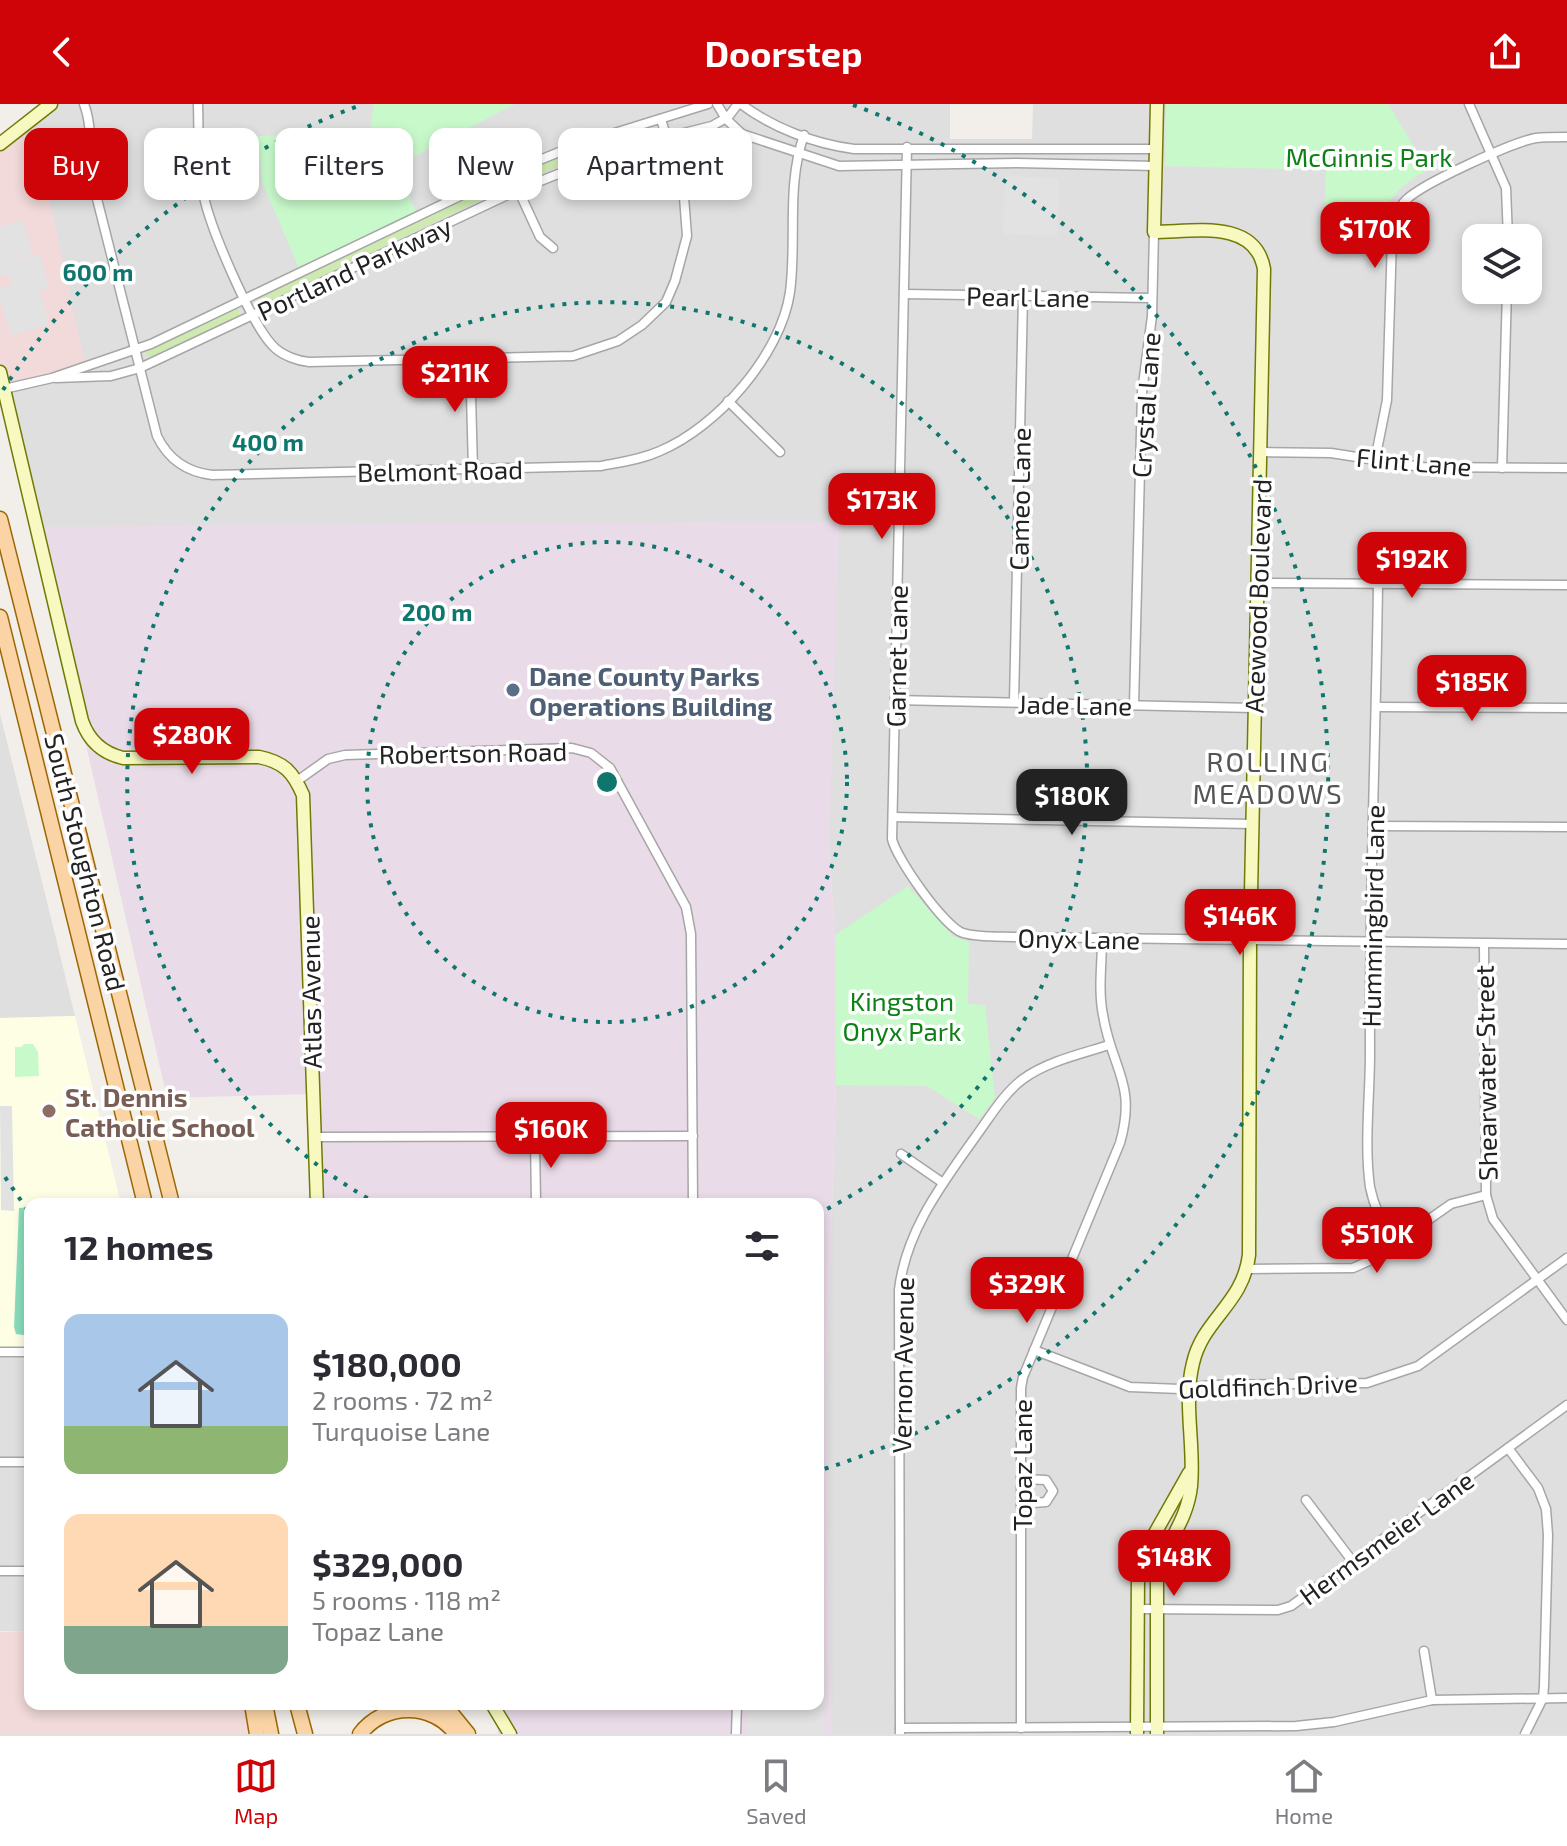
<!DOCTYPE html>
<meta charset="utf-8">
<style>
body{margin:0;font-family:"Exo 2",sans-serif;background:#f2f2f3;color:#2b2b33;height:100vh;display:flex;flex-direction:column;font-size:30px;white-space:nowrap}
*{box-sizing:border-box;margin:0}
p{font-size:26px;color:#7c7c81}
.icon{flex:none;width:44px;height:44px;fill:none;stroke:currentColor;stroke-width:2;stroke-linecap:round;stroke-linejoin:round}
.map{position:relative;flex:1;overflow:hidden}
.drawer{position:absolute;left:24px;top:1094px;width:800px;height:512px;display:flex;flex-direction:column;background:#fff;border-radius:16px;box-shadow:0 4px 12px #0003}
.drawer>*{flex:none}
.guide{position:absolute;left:24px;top:24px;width:800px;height:72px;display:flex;gap:16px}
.buttons{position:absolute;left:1462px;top:120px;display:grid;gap:16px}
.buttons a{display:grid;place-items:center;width:80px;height:80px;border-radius:16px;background:#fff;box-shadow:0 4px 12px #0003;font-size:40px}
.price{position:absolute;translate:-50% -68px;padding:0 18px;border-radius:16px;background:#cf0408;color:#fff;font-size:26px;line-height:52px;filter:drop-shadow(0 2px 4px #0008)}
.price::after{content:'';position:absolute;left:50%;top:48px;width:24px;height:18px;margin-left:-12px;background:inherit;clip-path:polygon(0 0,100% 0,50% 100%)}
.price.selected{background:#222;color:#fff}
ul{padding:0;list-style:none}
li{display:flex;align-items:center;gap:24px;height:200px;padding:0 40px}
li span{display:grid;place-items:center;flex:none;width:224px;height:160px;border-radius:16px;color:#555}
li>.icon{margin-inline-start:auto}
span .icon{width:96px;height:96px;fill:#fffc;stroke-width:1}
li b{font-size:34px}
h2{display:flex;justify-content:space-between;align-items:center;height:96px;padding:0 40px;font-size:34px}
.tag{padding:0 28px;border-radius:16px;background:#fff;box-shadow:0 4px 12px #0003;font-size:28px;line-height:72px}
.tag.selected{background:#cf0408;color:#fff}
header{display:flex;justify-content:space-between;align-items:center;height:104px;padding:0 40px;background:#cf0408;color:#fff;font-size:36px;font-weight:700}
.menu{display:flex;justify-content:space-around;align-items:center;height:112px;border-top:2px solid #e1e1e2;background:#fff;font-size:22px;color:#7c7c81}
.menu a{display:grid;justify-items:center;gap:4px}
.menu .selected{color:#cf0408}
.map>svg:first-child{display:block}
.residential{fill:#e0dfdf;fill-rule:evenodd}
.commercial{fill:#f1dad9}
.industrial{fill:#eadbe8}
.education{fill:#fefee5}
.grass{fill:#ceeab1}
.park{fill:#c8f9cb}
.pitch{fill:#89debc}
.parking{fill:#e2e2e2}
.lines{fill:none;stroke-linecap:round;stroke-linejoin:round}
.street-casing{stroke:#a6a6a6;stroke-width:11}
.secondary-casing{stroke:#707a07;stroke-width:15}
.primary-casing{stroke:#9c6703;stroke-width:17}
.street{stroke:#fff;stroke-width:8}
.secondary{stroke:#f7f9c0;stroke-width:12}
.primary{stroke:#fad4a5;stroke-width:14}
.ring{fill:none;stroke:#0f766e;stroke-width:4;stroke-dasharray:4 8}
.service-dot{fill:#5c6f8a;stroke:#fff;stroke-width:3}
.education-dot{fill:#8d6e63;stroke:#fff;stroke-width:3}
.labels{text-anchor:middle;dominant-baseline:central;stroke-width:7;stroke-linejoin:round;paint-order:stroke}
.park-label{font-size:26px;fill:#0e8116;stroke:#fff}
.street-label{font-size:26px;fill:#222;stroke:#fff}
.service-label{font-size:26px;font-weight:bold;fill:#4e5e75;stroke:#fff;text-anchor:start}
.education-label{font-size:26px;font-weight:bold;fill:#785e54;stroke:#fff;text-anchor:start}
.neighbourhood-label{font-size:28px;letter-spacing:2px;fill:#555;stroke:#fff}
.centre{fill:#0f766e;stroke:#fff;stroke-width:4}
.ring-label{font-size:24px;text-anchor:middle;font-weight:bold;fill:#0f766e;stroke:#fff;stroke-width:7;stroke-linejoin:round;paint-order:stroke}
</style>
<header><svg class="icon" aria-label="back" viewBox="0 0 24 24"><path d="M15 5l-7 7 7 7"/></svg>Doorstep<svg class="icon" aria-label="share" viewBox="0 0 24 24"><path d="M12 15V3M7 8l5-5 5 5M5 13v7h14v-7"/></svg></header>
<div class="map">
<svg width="1567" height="1630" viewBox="0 0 1567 1630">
<rect width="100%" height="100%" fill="#f2eee9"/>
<g class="residential">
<path d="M38,0h912v35h82l1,-35h534v1630h-736l-5,-345 10,-304 -1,-150 -6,-86 -793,-322 -32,-138 28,-272zM1476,134h52v52h-52z"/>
<path d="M0,610l47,188 28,114 -75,2z"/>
<path d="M30,1253v274h-30v-273z"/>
</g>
<g class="commercial">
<path d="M32,13l54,253 -82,19 -4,-17v-228z"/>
<path d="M30,1527v73h216l7,30h-253v-102z"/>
</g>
<path class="industrial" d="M839,417l-10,328 6,86 1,150 -10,304 5,345h-333v-21l-6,-9h326v-500h-501l-5,-110 -145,4 -131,-571z"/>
<path class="education" d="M75,912l46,188h-91v148h-30v-334z"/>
<g class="grass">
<path d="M647,23l6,3 -1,5 -65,20 -59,24 -7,-1 3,-7 50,-21z"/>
<path d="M498,79l4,1v6l-238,114 -6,-2 2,-6z"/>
<path d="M234,204l5,2v6l-88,41 -5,-2 1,-5z"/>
</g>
<g class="park">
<path d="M374,0h141l-121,63 23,46 -117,57 -38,-88 -4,-46 112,-5z"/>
<path d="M1166,0h222l40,66c-25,13 -38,25 -48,51l-56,-2 2,-49 -161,-4z"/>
<path d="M908,782l45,50 16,6 -1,62 17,1 10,93 -16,21 -52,-33 -91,-1 -1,-150z"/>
<path d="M24,940h9l5,8 1,24 -24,1v-30h6z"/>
</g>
<path class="pitch" d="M30,1103v129l-14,-2 -2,-7 5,-119z"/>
<g class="parking">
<path d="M1005,72l54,2 -2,58 -54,-2z"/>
<path d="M23,116l10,34 -25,7 32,-7 9,34 -9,2 9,35 -38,10 -11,-37v-10l12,-4 -3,-10 -9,2v-50z"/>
<path d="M0,1002h12l2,105 -13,-1z"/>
<path d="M818,1550h7l-1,80h-76v-30h70z"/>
</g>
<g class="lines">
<defs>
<g id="street">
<path d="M84,0c10,26 4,56 10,83l63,249c11,23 30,36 55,39l389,-9c20,-4 39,-6 59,-15 57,-24 121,-96 130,-159 7,-52 -4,-106 14,-157"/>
<path d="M198,0c1,31 -1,63 6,93 7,32 48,130 71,151 9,8 23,13 34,14l264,-6 45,-15 24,-16 24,-23 9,-21 12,-45 -3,-39 -23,-78"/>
<path d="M717,0l9,15 16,15 97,32 178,-3 139,3"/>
<path d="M741,0c32,24 74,40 113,45h303"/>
<path d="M1469,0l37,84 2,50"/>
<path d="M907,43l-15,692c4,19 53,89 71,94 17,5 39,3 57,4l547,7"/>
<path d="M510,68l30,65 13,11"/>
<path d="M904,190l248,4"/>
<path d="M470,255l3,110"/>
<path d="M56,274l55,-2 29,-8 378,-178 70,-28 80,-25 44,-11 16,-9 10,-13"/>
<path d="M4,285l48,-11 99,-34 359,-172 69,-28 129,-40"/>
<path d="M728,297l52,51"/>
<path d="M1261,348l70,1 90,14 146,1"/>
<path d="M1375,356l12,-60 5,-162c2,-14 4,-29 15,-39 17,-16 106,-57 129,-61 10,-1 21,-1 31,-1"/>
<path d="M1502,364l5,-178"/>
<path d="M1258,479l309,2"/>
<path d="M1378,480c-2,156 -9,313 -8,469 0,44 -6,91 0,134 4,21 13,38 25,55"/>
<path d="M895,596l359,8"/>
<path d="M1014,598l9,-406"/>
<path d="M1134,601l8,-313 10,-76 2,-84"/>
<path d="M1377,603l190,1"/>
<path d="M297,677l31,-22 17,-4 227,-7 19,5 19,15 76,139 5,27 2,270"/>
<path d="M893,713l359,7"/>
<path d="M1374,722l193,1"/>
<path d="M1484,840l2,251 7,24 74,101"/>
<path d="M535,1032l1,68"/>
<path d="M314,1033l379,-1"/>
<path d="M901,1050l42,29"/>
<path d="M1247,1165l106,-1 18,-8 80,-56 35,-9"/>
<path d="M1034,1246l96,37 50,2 31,-4 156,-2 51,-17 149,-108"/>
<path d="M0,1248h30"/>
<path d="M1508,1344l30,40 8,21 2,26 -4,151 -1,12 -18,36"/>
<path d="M0,1358h30"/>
<path d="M1021,1375l25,1 7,11 -7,11 -25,2"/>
<path d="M1306,1396l47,62"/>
<path d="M0,1467h30"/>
<path d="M1137,1505l141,1 13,-4 276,-201"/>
<path d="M1424,1547l8,49"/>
<path d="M900,1624l396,-2 38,-4 98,-22 135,-2"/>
<path d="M1021,1624v-340l2,-11 97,-234c17,-60 -8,-73 -17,-128 -5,-25 -1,-51 -1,-76"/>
<path d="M736,1630l1,-30"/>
<path d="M900,1630l-1,-444c7,-60 44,-107 77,-154 14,-19 28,-43 47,-57 25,-18 58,-25 86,-34"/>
</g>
<g id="secondary">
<path d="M0,40l51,-40"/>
<path d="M0,268l82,349c7,20 20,32 41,37l136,-1c25,5 34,15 44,38l14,409"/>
<path d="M492,1600l18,30"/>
<path d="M1137,1630l1,-160 8,-25 43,-76"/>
<path d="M1157,1630v-156c5,-32 30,-54 34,-92 4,-40 -8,-84 2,-123 10,-44 50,-59 56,-108l1,-314 14,-672c-9,-51 -72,-37 -110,-37l3,-128"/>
</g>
<g id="primary">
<path d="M0,415l172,685"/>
<path d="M0,513l145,587"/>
<path d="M252,1600l5,30"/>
<path d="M265,1600l6,30"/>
<path d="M297,1600l8,30"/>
<path d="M438,1600l12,8 18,22"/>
<path d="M360,1630c24,-32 73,-32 96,0"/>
</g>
</defs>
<use href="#street" class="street-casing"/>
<use href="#secondary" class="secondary-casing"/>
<use href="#primary" class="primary-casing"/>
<use href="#street" class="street"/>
<use href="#secondary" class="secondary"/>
<use href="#primary" class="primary"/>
</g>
<g class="ring">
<circle cx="607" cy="678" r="240"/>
<path d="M378 1100A480 480 0 1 1 821 1108"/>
<path d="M28 1106A720 720 0 0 1 3 1070M3 286A720 720 0 0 1 361 1M853 1A720 720 0 0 1 824 1365"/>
</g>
<circle class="service-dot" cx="513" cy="586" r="8"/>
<circle class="education-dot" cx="49" cy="1007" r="8"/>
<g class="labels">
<g class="park-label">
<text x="1369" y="52">McGinnis Park</text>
<text x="902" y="896">Kingston<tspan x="902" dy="30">Onyx Park</tspan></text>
</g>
<g class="street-label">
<text transform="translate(354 164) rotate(-25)">Portland Parkway</text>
<text transform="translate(1028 192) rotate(1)">Pearl Lane</text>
<text transform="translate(1145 301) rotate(-86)">Crystal Lane</text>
<text transform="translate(1414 357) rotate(5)">Flint Lane</text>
<text transform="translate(440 366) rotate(-1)">Belmont Road</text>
<text transform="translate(1019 395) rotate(-89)">Cameo Lane</text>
<text transform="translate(1257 492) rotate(-88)">Acewood Boulevard</text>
<text transform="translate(896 552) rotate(-89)">Garnet Lane</text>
<text transform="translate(1075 600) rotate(1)">Jade Lane</text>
<text transform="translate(473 648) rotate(-1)">Robertson Road</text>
<text transform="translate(86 758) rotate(76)">South Stoughton Road</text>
<text transform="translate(1372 812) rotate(-89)">Hummingbird Lane</text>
<text transform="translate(1079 834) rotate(1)">Onyx Lane</text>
<text transform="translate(310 888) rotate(-91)">Atlas Avenue</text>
<text transform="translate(1485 969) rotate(-91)">Shearwater Street</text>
<text transform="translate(902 1261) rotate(-89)">Vernon Avenue</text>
<text transform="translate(1268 1281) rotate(-2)">Goldfinch Drive</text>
<text transform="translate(1021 1361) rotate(-90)">Topaz Lane</text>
<text transform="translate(1386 1433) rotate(-36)">Hermsmeier Lane</text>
</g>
<g class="service-label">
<text x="529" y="571">Dane County Parks<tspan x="529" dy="30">Operations Building</tspan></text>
</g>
<g class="education-label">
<text x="65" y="992">St. Dennis<tspan x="65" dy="30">Catholic School</tspan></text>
</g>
<g class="neighbourhood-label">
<text x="1268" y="657">ROLLING<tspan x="1268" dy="32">MEADOWS</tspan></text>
</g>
</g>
<circle cx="607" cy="678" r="12" class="centre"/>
<g class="ring-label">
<text x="98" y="177">600 m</text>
<text x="268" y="347">400 m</text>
<text x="437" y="517">200 m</text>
</g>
</svg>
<div class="buttons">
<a><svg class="icon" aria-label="layers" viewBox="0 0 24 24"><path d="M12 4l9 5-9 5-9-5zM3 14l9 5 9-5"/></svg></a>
</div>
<b class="price" style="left:1375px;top:166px">$170K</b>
<b class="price" style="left:455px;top:310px">$211K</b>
<b class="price" style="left:882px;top:437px">$173K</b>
<b class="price" style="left:1412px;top:496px">$192K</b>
<b class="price" style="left:1472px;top:619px">$185K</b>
<b class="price" style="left:192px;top:672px">$280K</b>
<b class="price selected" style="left:1072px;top:733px">$180K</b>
<b class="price" style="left:1240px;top:853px">$146K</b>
<b class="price" style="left:551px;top:1066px">$160K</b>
<b class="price" style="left:1377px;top:1171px">$510K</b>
<b class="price" style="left:1027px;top:1221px">$329K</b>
<b class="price" style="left:1174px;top:1494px">$148K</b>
<div class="guide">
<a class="tag selected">Buy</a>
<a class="tag">Rent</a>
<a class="tag">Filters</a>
<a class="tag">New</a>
<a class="tag">Apartment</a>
</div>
<section class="drawer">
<h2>12 homes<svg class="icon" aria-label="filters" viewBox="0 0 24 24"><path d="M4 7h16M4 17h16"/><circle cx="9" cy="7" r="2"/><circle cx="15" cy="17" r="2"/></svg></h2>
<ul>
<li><span style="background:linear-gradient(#a9c7e8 70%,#8fb573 0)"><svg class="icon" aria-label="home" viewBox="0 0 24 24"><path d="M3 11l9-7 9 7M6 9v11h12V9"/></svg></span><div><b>$180,000</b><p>2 rooms · 72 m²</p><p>Turquoise Lane</p></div></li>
<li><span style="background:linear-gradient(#ffd9b3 70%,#7fa58c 0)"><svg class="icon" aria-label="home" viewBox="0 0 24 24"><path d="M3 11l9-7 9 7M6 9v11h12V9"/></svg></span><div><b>$329,000</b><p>5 rooms · 118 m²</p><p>Topaz Lane</p></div></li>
</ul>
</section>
</div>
<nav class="menu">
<a class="selected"><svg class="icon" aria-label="map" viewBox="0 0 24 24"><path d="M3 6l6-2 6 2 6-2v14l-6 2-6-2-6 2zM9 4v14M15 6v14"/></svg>Map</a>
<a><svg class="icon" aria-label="saved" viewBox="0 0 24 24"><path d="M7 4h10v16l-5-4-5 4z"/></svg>Saved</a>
<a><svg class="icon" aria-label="home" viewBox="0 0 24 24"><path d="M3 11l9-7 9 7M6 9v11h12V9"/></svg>Home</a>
</nav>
